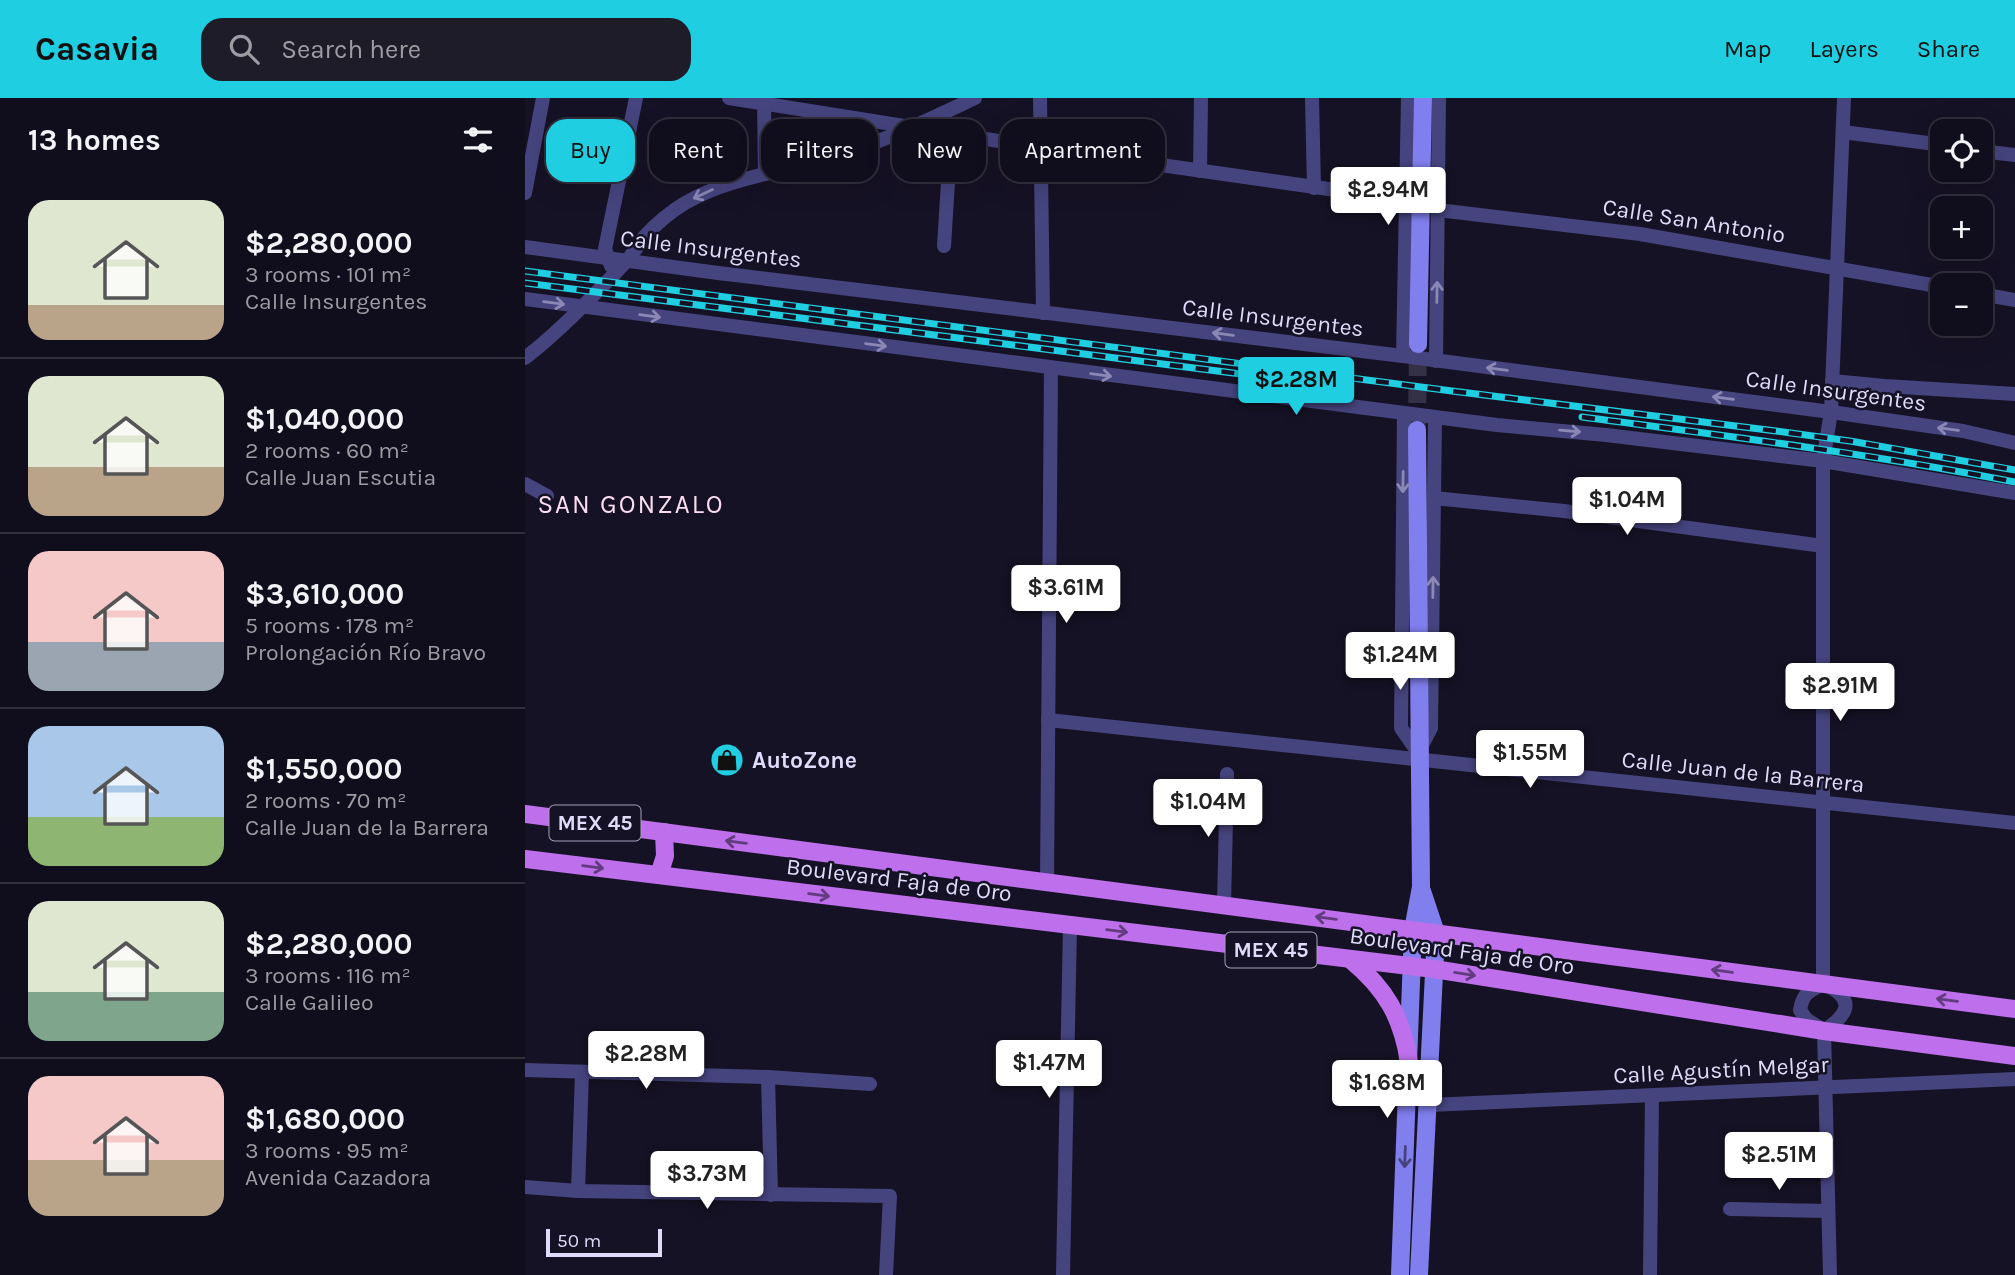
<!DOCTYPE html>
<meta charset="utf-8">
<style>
body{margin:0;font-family:Karla,sans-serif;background:#1e1c29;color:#f1f3f6;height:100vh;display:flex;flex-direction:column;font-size:26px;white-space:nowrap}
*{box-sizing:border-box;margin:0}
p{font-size:23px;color:#9c9ca3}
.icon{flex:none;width:38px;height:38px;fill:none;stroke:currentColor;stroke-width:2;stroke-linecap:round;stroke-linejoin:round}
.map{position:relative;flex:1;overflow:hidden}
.details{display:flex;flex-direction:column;background:#100e1c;width:525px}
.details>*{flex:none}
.hud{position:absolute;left:21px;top:21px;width:665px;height:63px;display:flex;gap:14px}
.buttons{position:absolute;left:1405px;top:21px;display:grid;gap:14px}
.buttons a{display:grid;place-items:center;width:63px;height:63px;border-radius:14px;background:#100e1c;box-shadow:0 7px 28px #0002,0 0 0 2px #302e3b;font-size:35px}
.scale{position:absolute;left:21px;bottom:18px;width:116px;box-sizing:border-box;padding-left:7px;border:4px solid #dfdbfa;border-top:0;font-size:19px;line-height:24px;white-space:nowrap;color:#dfdbfa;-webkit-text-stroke:5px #161225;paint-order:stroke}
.price{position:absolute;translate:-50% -60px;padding:0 16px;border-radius:7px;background:#fff;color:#222;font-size:23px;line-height:46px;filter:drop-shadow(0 2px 4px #0008)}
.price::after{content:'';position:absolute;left:50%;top:42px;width:21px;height:16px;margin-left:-10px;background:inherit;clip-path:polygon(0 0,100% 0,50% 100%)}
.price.selected{background:#20cee1;color:#111}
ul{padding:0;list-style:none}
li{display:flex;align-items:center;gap:21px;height:175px;padding:0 28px}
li+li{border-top:2px solid #302e3b}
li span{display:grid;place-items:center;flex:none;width:196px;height:140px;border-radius:21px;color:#555}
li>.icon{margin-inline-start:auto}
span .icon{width:84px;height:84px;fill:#fffc;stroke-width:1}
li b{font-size:30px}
h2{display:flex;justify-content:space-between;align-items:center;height:84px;padding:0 28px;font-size:30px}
.tag{padding:0 24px;border-radius:21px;background:#100e1c;box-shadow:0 7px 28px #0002,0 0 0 2px #302e3b;font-size:24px;line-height:63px}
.tag.selected{background:#20cee1;color:#111}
header{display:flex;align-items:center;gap:42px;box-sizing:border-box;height:98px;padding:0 35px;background:#20cee1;color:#111}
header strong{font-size:33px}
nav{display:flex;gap:38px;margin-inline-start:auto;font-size:24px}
.search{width:490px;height:63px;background:#1e1c29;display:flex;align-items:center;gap:18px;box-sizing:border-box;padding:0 24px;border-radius:21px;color:#9c9ca3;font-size:26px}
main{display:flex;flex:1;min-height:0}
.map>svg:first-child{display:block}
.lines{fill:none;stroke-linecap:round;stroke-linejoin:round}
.secondary-tunnel{stroke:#343045;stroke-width:18;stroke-dasharray:18 9;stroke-linecap:butt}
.street{stroke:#46447e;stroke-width:14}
.secondary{stroke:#817fee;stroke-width:18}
.primary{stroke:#be70ec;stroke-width:18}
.rail-casing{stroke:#20cee1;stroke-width:7}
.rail{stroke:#161225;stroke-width:4.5;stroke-dasharray:13;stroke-linecap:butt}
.oneway{stroke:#8b88b6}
.oneway2{stroke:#623c7f}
.oneway3{stroke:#46437f}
.labels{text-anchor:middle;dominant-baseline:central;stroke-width:5;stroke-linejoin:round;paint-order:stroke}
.shield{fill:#161225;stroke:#a39fba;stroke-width:2}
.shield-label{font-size:21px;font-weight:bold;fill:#dfdbfa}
.street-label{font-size:23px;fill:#dfdbfa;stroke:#161225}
.poi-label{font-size:23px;font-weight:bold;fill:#dfdbfa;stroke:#161225;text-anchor:start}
.quarter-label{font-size:26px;letter-spacing:2px;fill:#faddf0;stroke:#161225}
</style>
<header>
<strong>Casavia</strong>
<div class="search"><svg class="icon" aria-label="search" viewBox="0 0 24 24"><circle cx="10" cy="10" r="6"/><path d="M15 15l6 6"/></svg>Search here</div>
<nav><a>Map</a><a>Layers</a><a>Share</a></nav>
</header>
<main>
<section class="details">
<h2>13 homes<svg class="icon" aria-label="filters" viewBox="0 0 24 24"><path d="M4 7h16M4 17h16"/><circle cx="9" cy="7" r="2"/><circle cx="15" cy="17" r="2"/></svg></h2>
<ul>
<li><span style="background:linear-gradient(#dfe7d0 75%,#b9a48a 0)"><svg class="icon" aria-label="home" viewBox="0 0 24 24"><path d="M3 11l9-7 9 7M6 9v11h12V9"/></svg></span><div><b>$2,280,000</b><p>3 rooms · 101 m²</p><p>Calle Insurgentes</p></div></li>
<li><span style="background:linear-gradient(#dfe7d0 65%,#b9a48a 0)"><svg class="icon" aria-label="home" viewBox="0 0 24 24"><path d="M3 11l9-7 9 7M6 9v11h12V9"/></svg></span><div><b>$1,040,000</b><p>2 rooms · 60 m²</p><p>Calle Juan Escutia</p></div></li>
<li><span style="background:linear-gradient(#f6c9c9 65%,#9aa5b1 0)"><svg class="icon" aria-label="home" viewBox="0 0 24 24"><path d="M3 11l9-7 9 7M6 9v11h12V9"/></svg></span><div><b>$3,610,000</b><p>5 rooms · 178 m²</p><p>Prolongación Río Bravo</p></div></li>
<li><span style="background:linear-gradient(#a9c7e8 65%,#8fb573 0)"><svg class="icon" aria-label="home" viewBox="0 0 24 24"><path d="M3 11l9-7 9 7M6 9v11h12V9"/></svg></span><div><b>$1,550,000</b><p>2 rooms · 70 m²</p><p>Calle Juan de la Barrera</p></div></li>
<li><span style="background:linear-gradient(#dfe7d0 65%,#7fa58c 0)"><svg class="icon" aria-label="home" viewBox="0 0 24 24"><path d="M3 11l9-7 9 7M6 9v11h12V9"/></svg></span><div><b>$2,280,000</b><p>3 rooms · 116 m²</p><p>Calle Galileo</p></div></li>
<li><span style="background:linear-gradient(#f6c9c9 60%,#b9a48a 0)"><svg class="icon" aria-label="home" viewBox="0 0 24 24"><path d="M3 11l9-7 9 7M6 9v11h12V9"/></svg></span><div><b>$1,680,000</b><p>3 rooms · 95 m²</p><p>Avenida Cazadora</p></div></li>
</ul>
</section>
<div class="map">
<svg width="1490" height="1177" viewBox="0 0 1490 1177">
<rect width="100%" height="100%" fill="#161225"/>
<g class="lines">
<path class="secondary-tunnel" d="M892,332l1,-86"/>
<g class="street">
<path d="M204,0l313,50 364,52"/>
<path d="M239,0l1,76"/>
<path d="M515,0l3,215"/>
<path d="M787,0l2,90"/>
<path d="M1318,34l100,13"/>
<path d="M1456,53l34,4"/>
<path d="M675,73l1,-73"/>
<path d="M0,95l18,-95"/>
<path d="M913,112l202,24 303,53"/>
<path d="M419,148l7,-112"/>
<path d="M0,149l193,26 685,83 428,56 132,19 52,12"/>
<path d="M86,168l-6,-17 31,-151"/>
<path d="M1456,196l34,6"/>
<path d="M0,201l972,126 109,10 217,26 192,32"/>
<path d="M878,258l5,-258"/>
<path d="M0,260c36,-28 68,-62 100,-95 7,-8 13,-17 19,-26 12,-13 26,-25 41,-34 45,-26 98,-31 147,-46 49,-14 96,-37 143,-59"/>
<path d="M911,263l3,-263"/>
<path d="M1307,283l53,5 130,8"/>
<path d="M879,315l-3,315 18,26"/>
<path d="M0,386l22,12"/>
<path d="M909,400l130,13 259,35"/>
<path d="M523,622l967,103"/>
<path d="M895,651l11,-21 4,-310"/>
<path d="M522,784l4,-514"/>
<path d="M699,807l3,-131"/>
<path d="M1298,886v-523l8,-49 13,-314"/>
<path d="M1295,930l-14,-9 -6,-9c3,-17 8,-18 23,-26"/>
<path d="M1299,933l6,244"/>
<path d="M1299,933c22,-15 33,-30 4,-45"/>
<path d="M0,972l243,7 102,7"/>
<path d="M243,979l3,118"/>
<path d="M904,1007l586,-26"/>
<path d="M0,1089l53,4 312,5 -4,79"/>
<path d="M53,1093l4,-119"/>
<path d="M1205,1111l98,2"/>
<path d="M538,1177l7,-349"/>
<path d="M1125,1177l2,-179"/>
</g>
<g class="secondary">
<path d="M893,246l5,-246"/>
<path d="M875,1177l13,-345 8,-43 -4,-457"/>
<path d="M894,1177l17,-342 -14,-42"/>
</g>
<g class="primary">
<path d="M0,716l1490,195"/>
<path d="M0,761l909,110 390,62 191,25"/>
<path d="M134,777l6,-19 -1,-24"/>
<path d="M826,862c35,29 51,57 58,102"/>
</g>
<defs>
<g id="rail">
<path d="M0,173l927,120 324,40 74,10 165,29"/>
<path d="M0,185l724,92"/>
<path d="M1057,319c145,19 290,37 433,65"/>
</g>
</defs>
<use href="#rail" class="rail-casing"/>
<use href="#rail" class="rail"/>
</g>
<defs><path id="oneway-shaft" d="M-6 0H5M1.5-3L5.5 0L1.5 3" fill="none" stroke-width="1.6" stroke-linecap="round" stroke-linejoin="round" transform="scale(1.75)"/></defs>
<g class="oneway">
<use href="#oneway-shaft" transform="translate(178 96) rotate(155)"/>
<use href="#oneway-shaft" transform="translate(912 194) rotate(-89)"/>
<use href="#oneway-shaft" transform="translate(29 205) rotate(7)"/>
<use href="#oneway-shaft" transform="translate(125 218) rotate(7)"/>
<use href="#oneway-shaft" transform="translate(698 236) rotate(-173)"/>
<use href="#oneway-shaft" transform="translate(351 247) rotate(8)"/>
<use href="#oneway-shaft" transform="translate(972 271) rotate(-173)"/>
<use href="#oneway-shaft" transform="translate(576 277) rotate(7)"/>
<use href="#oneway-shaft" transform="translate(1198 300) rotate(-173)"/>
<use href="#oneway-shaft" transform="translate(1423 331) rotate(-172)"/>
<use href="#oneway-shaft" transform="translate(1045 333) rotate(5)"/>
<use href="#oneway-shaft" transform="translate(878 384) rotate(91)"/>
<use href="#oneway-shaft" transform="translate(908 489) rotate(-89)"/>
</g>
<g class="oneway2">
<use href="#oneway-shaft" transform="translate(211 744) rotate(-173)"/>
<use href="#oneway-shaft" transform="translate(68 769) rotate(7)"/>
<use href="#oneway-shaft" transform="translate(294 797) rotate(7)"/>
<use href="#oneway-shaft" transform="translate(801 820) rotate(-173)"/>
<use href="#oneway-shaft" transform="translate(592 833) rotate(7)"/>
<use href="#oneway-shaft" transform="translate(1197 873) rotate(-172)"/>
<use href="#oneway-shaft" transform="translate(940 876) rotate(9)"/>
<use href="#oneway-shaft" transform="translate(1422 902) rotate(-173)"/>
</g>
<use class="oneway3" href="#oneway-shaft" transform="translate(880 1059) rotate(92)"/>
<defs>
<symbol id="shop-disc" viewBox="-11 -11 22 22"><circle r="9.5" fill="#20cee1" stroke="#161225"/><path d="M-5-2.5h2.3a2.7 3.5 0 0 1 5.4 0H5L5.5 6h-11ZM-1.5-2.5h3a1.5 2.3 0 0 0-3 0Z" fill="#111"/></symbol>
</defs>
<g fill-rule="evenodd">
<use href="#shop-disc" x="183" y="643" width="38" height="38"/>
</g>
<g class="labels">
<g class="shield">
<rect x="24.5" y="707.5" width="91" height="35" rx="5"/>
<rect x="700.5" y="834.5" width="91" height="35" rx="5"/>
</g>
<g class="shield-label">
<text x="70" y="725">MEX 45</text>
<text x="746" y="852">MEX 45</text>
</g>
<g class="street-label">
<text transform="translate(1169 123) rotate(9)">Calle San Antonio</text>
<text transform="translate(186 151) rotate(7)">Calle Insurgentes</text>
<text transform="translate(748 220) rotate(7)">Calle Insurgentes</text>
<text transform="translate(1311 293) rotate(8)">Calle Insurgentes</text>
<text transform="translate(1218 674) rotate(6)">Calle Juan de la Barrera</text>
<text transform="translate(374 782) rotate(7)">Boulevard Faja de Oro</text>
<text transform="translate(937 853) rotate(8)">Boulevard Faja de Oro</text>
<text transform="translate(1196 972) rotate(-3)">Calle Agustín Melgar</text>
</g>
<g class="poi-label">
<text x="227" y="662">AutoZone</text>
</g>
<g class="quarter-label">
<text x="106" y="406">SAN GONZALO</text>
</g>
</g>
</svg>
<div class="buttons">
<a><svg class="icon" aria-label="locate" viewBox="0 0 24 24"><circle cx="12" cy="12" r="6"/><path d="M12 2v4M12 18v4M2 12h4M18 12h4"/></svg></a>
<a>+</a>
<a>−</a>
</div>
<div class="scale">50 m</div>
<b class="price" style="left:863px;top:129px">$2.94M</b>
<b class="price selected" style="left:771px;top:319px">$2.28M</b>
<b class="price" style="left:1102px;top:439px">$1.04M</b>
<b class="price" style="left:541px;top:527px">$3.61M</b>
<b class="price" style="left:875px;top:594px">$1.24M</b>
<b class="price" style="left:1315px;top:625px">$2.91M</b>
<b class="price" style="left:1005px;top:692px">$1.55M</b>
<b class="price" style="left:683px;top:741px">$1.04M</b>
<b class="price" style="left:121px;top:993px">$2.28M</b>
<b class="price" style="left:524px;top:1002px">$1.47M</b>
<b class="price" style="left:862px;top:1022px">$1.68M</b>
<b class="price" style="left:1254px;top:1094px">$2.51M</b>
<b class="price" style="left:182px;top:1113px">$3.73M</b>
<div class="hud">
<a class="tag selected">Buy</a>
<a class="tag">Rent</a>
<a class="tag">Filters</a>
<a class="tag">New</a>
<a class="tag">Apartment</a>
</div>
</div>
</main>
